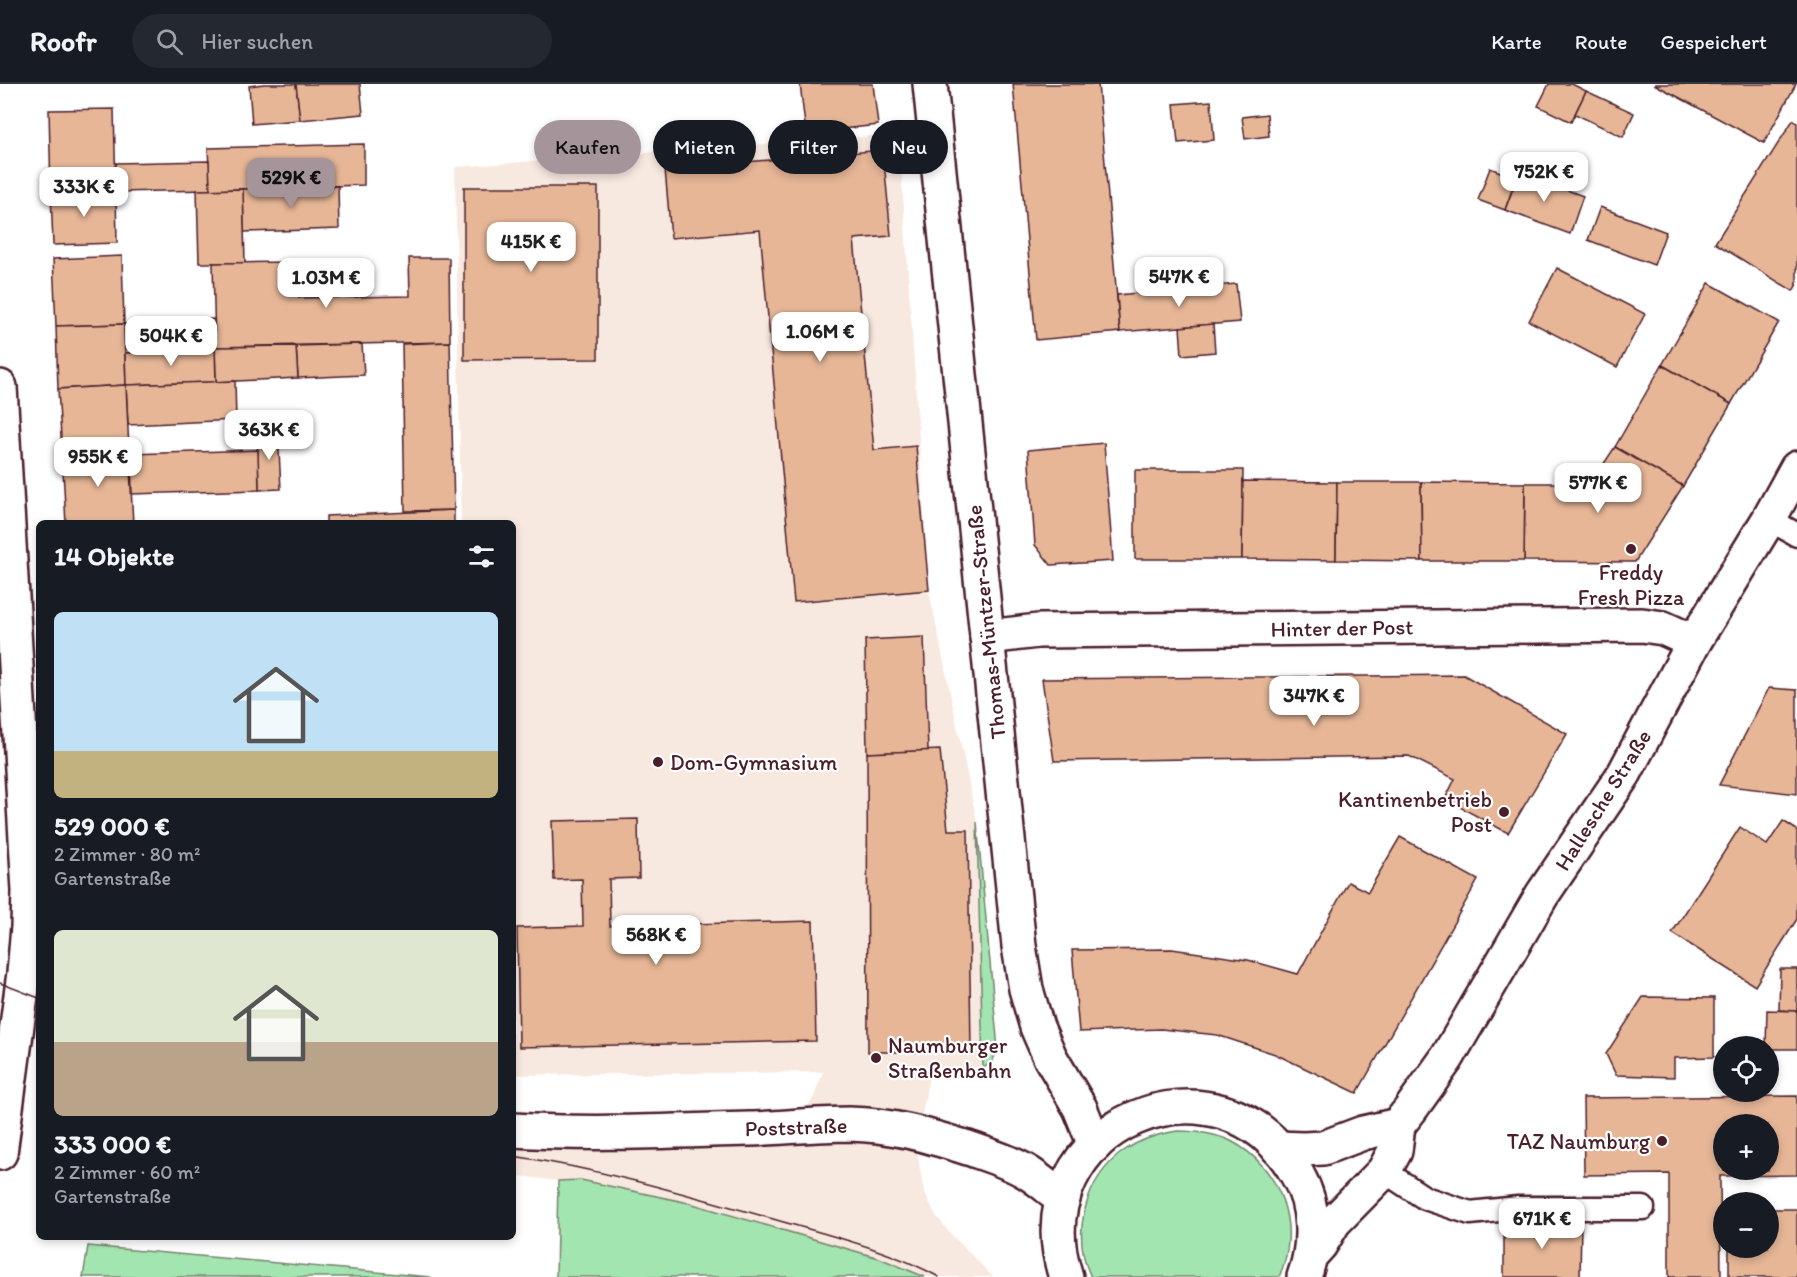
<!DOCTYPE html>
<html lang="de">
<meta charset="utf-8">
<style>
body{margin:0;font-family:Itim,sans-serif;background:#242831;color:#f1f3f6;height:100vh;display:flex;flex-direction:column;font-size:22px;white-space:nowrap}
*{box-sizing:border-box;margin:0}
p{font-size:20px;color:#9ea1a6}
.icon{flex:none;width:33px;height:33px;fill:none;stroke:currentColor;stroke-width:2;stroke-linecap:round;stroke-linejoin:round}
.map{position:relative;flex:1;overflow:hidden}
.sheet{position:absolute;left:36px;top:436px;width:480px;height:720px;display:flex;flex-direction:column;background:#171b24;border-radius:9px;box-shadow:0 3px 9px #0003}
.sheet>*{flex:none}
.top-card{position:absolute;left:534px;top:36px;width:570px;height:54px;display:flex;gap:12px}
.tools{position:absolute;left:1713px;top:952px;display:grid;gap:12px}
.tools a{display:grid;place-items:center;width:66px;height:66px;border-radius:50%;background:#171b24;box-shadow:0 3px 9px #0003;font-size:30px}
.price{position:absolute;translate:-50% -51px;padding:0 14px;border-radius:12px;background:#fff;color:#222;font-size:20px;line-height:39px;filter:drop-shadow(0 2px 3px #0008)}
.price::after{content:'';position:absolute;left:50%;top:36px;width:18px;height:14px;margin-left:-9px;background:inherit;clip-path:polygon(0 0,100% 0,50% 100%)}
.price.active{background:#a6949b;color:#111}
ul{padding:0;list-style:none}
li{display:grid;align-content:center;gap:12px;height:318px;padding:0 18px}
li span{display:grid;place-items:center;height:186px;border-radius:9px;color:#555}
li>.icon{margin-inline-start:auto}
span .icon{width:108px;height:108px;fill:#fffc;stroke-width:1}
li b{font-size:26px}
h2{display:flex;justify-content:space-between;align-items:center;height:72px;padding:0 18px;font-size:26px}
.chip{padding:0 21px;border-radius:27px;background:#171b24;box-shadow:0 3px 9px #0003;font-size:21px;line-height:54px}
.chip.active{background:#a6949b;color:#111}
header{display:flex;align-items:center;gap:36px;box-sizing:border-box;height:84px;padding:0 30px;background:#171b24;border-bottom:2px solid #363941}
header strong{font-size:28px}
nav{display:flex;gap:33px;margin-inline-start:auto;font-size:21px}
.search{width:420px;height:54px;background:#242831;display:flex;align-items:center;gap:15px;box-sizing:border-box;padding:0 21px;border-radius:33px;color:#9ea1a6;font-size:22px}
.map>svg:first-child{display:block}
.built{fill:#f8e9e0}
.green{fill:#a3e5b0;stroke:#76826e;stroke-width:1.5}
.building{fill:#e6b697;stroke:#4a1f2b;stroke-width:1.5;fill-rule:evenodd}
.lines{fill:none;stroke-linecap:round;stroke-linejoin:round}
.service-casing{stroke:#4a1f2b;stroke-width:27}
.minor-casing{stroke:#4a1f2b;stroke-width:38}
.secondary-casing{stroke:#4a1f2b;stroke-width:38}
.service{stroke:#fff;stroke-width:22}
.minor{stroke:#fff;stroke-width:33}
.secondary{stroke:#fff;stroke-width:33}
.tram{stroke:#4a1f2b;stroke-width:1.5}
.poi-dot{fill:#4a1f2b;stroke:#fff;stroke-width:2}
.labels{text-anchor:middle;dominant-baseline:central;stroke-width:4.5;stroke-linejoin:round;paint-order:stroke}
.poi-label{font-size:22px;fill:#4a1f2b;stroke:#fff;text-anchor:start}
.street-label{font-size:22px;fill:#4a1f2b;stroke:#fff}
</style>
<header>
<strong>Roofr</strong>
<div class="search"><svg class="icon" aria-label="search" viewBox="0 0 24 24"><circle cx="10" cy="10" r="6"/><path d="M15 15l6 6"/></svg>Hier suchen</div>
<nav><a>Karte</a><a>Route</a><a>Gespeichert</a></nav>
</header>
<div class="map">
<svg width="1797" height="1193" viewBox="0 0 1797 1193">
<rect width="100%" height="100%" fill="#fff"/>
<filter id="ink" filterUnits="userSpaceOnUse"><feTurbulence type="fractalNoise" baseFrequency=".0167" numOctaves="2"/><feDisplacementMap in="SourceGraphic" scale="12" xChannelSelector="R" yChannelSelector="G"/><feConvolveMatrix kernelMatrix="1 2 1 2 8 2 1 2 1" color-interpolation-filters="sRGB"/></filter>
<g filter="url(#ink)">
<path class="built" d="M899,50l30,456 48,232 6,246 -53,4 -14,74 8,45 11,23 13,17 45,46h-68l-46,-19 -190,-55 -108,-23 -23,1 -45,-6v-34l73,11 191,-8 36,-45 10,-27 -310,3v-551l-52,-1 -6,-356z"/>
<g class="green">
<path d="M977,738l21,227 -6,13 -9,6z"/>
<path d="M1177,1047c19,0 37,2 54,10 50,26 71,86 48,136h-188c-21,-44 -5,-100 34,-127 16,-11 33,-16 52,-19z"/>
<path d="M581,1096l108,23 190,55 46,19h-369l2,-96z"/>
<path d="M88,1162l343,31h-348z"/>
</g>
<g class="building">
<path d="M264,0h32l4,36 -48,4 -3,-38z"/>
<path d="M296,0h64l3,30 -63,6z"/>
<path d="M800,0h73l5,41 -72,8z"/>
<path d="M1013,0h85l22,248 -84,8z"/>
<path d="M1549,0h23l14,7 -15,31 -33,-16z"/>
<path d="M1654,0h142l-32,59z"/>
<path d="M1586,7l48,22 -11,24 -48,-23z"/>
<path d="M1211,17l3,39 -36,3 -4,-39z"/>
<path d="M114,25l2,83 -65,1 -2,-83z"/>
<path d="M1267,30l2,22 -24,3 -3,-22z"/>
<path d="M1793,36l4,3v161l-4,7 -78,-48z"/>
<path d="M364,60v41l-154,5 -2,-42z"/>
<path d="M883,66l8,86 -37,3 20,211 42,-4 13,144 -135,12 -34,-372 -89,8 -6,-69z"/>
<path d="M209,77l1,29 -94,2v-29z"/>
<path d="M1490,84l26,10 -11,32 -27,-10z"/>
<path d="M1519,88l64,24 -13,38 -65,-24z"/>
<path d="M338,102l1,43 -95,3 -1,-43z"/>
<path d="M464,103h134v172l-134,1z"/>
<path d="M243,105l2,74h-46l-2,-73z"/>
<path d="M116,108l1,51 -64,2 -2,-52z"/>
<path d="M1600,123l66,25 -12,33 -66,-25z"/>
<path d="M122,172l2,68 -68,2 -3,-67z"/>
<path d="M409,174h40l1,84 -235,5 -2,-84 85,-1 1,36 111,-2z"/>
<path d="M1557,184l88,46 -28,53 -88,-46z"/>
<path d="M1709,199l70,39 -48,82 -69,-39z"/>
<path d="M1236,200l4,38 -120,10 -3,-37z"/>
<path d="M214,235l1,28 -90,6 -1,-29z"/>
<path d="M124,240l2,61 -68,4 -2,-63z"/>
<path d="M1213,240l2,28 -33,3 -2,-28z"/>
<path d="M450,258l4,168 -49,1 -3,-167z"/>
<path d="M362,260l2,31 -66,3 -2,-32z"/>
<path d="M296,262l2,32 -82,4 -1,-35z"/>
<path d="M215,263l1,35 -90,3 -1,-32z"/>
<path d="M1662,281l69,39 -48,82 -68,-39z"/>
<path d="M235,297l1,39 -108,5 -2,-40z"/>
<path d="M126,301l3,65 -67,3 -4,-64z"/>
<path d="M278,347l3,58 -22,1 -2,-58z"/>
<path d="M1104,359l9,118 -62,4 -16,-20 -7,-95z"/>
<path d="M1615,363l68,39 -48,76 -111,-1 1,-78h66z"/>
<path d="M129,366l4,74h-67l-4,-71z"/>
<path d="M258,366l1,40 -127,4 -1,-40z"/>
<path d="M1135,386h108l-1,89h-107z"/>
<path d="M1243,397l94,1 -1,78 -94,-1z"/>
<path d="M1337,398h84l1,79 -86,-1z"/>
<path d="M1421,398l104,1 -1,78h-102z"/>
<path d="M454,426v14h-128v-8z"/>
<path d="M924,553l4,114 -61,2 -2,-113z"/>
<path d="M1464,591l103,59 -59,99 -63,-34 10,-20 -46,-23 -355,5 -12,-82z"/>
<path d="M1769,604l28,2v104l-78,-9z"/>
<path d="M940,666l8,80h20l3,222h-103l-1,-299z"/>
<path d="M638,735l1,59 -30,1 1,47 203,-5 3,120 -297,6 -2,-119 66,-2 -1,-47 -28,1 -2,-59z"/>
<path d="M1783,737l14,9v89l-42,67 -83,-53 68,-106 27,18z"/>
<path d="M1400,753l78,43 -121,213 -82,-39 -58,-19 -56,-6 -82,3 -7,-82 100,-1 76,11 50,14 50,-92 20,10z"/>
<path d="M1780,885h17v42l-18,-1z"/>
<path d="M1643,913l71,1v59l-40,1v19l-58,-2 -10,-21z"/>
<path d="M1767,926l30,1v38h-29v-2h-2z"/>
<path d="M1797,1012v79l-77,1 1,101h-52v-103l-85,1 -1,-77zM1724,1041h44v45h-44z"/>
<path d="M1768,1125h29v68h-68v-29h39z"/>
<path d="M1504,1139h77l-1,54h-76z"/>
</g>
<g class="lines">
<defs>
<g id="service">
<path d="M1769,435l28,16"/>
<path d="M1384,1087l41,27 45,15 48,-5h125"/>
</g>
<g id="minor">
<path d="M930,0l89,862 7,43 11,38 13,30 30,51 15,37"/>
<path d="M0,303l29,504 -1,36 -4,46 -24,180"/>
<path d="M987,553l51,-6 604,-6 21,3 31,14"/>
<path d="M513,1046c79,5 157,1 236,-1 33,-1 66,-5 100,-5 44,1 77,11 119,24 20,7 41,13 59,24 13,8 24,18 36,27"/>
</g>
<g id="secondary">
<path d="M1398,1041l12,-15 37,-52 95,-163 82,-121 70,-132 75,-123 28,-51"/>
<path d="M1278,1064l25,1 20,-1 40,-15 35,-8"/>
<path d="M1310,1172l10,-11 14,-23 50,-51 11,-20 3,-26"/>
<path d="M1066,1193c-50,-150 156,-240 232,-101 17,30 18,68 6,101"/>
</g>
</defs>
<use href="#service" class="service-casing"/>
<use href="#minor" class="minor-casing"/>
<use href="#secondary" class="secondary-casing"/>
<use href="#service" class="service"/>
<use href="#minor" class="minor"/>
<use href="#secondary" class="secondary"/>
<g class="tram">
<path d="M0,899l39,15"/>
<path d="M513,1072c87,13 169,37 253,61 58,17 120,31 173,60"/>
</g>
</g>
</g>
<g class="poi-dot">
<circle cx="1631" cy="465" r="6"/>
<circle cx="658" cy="678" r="6"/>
<circle cx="1504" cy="728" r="6"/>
<circle cx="876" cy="974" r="6"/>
<circle cx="1662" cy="1057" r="6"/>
</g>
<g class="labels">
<g class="poi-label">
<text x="1631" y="488" text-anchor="middle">Freddy<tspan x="1631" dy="25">Fresh Pizza</tspan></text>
<text x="670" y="678">Dom-Gymnasium</text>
<text x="1492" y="715" text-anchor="end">Kantinenbetrieb<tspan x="1492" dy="25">Post</tspan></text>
<text x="888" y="961">Naumburger<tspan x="888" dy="25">Straßenbahn</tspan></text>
<text x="1650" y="1057" text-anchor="end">TAZ Naumburg</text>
</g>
<g class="street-label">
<text transform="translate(986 538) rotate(-96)">Thomas-Müntzer-Straße</text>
<text transform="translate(1342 544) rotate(-1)">Hinter der Post</text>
<text transform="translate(1603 716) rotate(-58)">Hallesche Straße</text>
<text transform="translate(796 1043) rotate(-2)">Poststraße</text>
</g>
</g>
</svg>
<div class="tools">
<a><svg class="icon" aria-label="locate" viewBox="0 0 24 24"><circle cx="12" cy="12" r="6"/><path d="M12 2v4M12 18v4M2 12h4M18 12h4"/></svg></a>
<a>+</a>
<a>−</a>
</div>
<b class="price" style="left:1544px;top:119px">752K €</b>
<b class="price active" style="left:291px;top:125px">529K €</b>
<b class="price" style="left:84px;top:134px">333K €</b>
<b class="price" style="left:531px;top:189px">415K €</b>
<b class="price" style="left:1179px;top:224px">547K €</b>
<b class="price" style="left:326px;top:225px">1.03M €</b>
<b class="price" style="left:820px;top:279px">1.06M €</b>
<b class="price" style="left:171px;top:283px">504K €</b>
<b class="price" style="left:269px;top:377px">363K €</b>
<b class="price" style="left:98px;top:404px">955K €</b>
<b class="price" style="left:1598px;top:430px">577K €</b>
<b class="price" style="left:1314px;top:643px">347K €</b>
<b class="price" style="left:656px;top:882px">568K €</b>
<b class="price" style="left:1542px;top:1166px">671K €</b>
<div class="top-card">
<a class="chip active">Kaufen</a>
<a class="chip">Mieten</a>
<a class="chip">Filter</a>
<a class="chip">Neu</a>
</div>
<section class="sheet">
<h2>14 Objekte<svg class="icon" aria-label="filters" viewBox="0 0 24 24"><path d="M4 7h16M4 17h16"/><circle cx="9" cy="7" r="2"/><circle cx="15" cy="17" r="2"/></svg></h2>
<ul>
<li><span style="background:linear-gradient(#bfe0f5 75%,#c2b280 0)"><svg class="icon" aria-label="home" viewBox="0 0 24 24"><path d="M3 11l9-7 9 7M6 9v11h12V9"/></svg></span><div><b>529 000 €</b><p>2 Zimmer · 80 m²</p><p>Gartenstraße</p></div></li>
<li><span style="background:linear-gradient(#dfe7d0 60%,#b9a48a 0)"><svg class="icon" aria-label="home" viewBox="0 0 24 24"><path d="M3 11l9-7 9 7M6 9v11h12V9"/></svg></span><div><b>333 000 €</b><p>2 Zimmer · 60 m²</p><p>Gartenstraße</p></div></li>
</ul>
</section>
</div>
